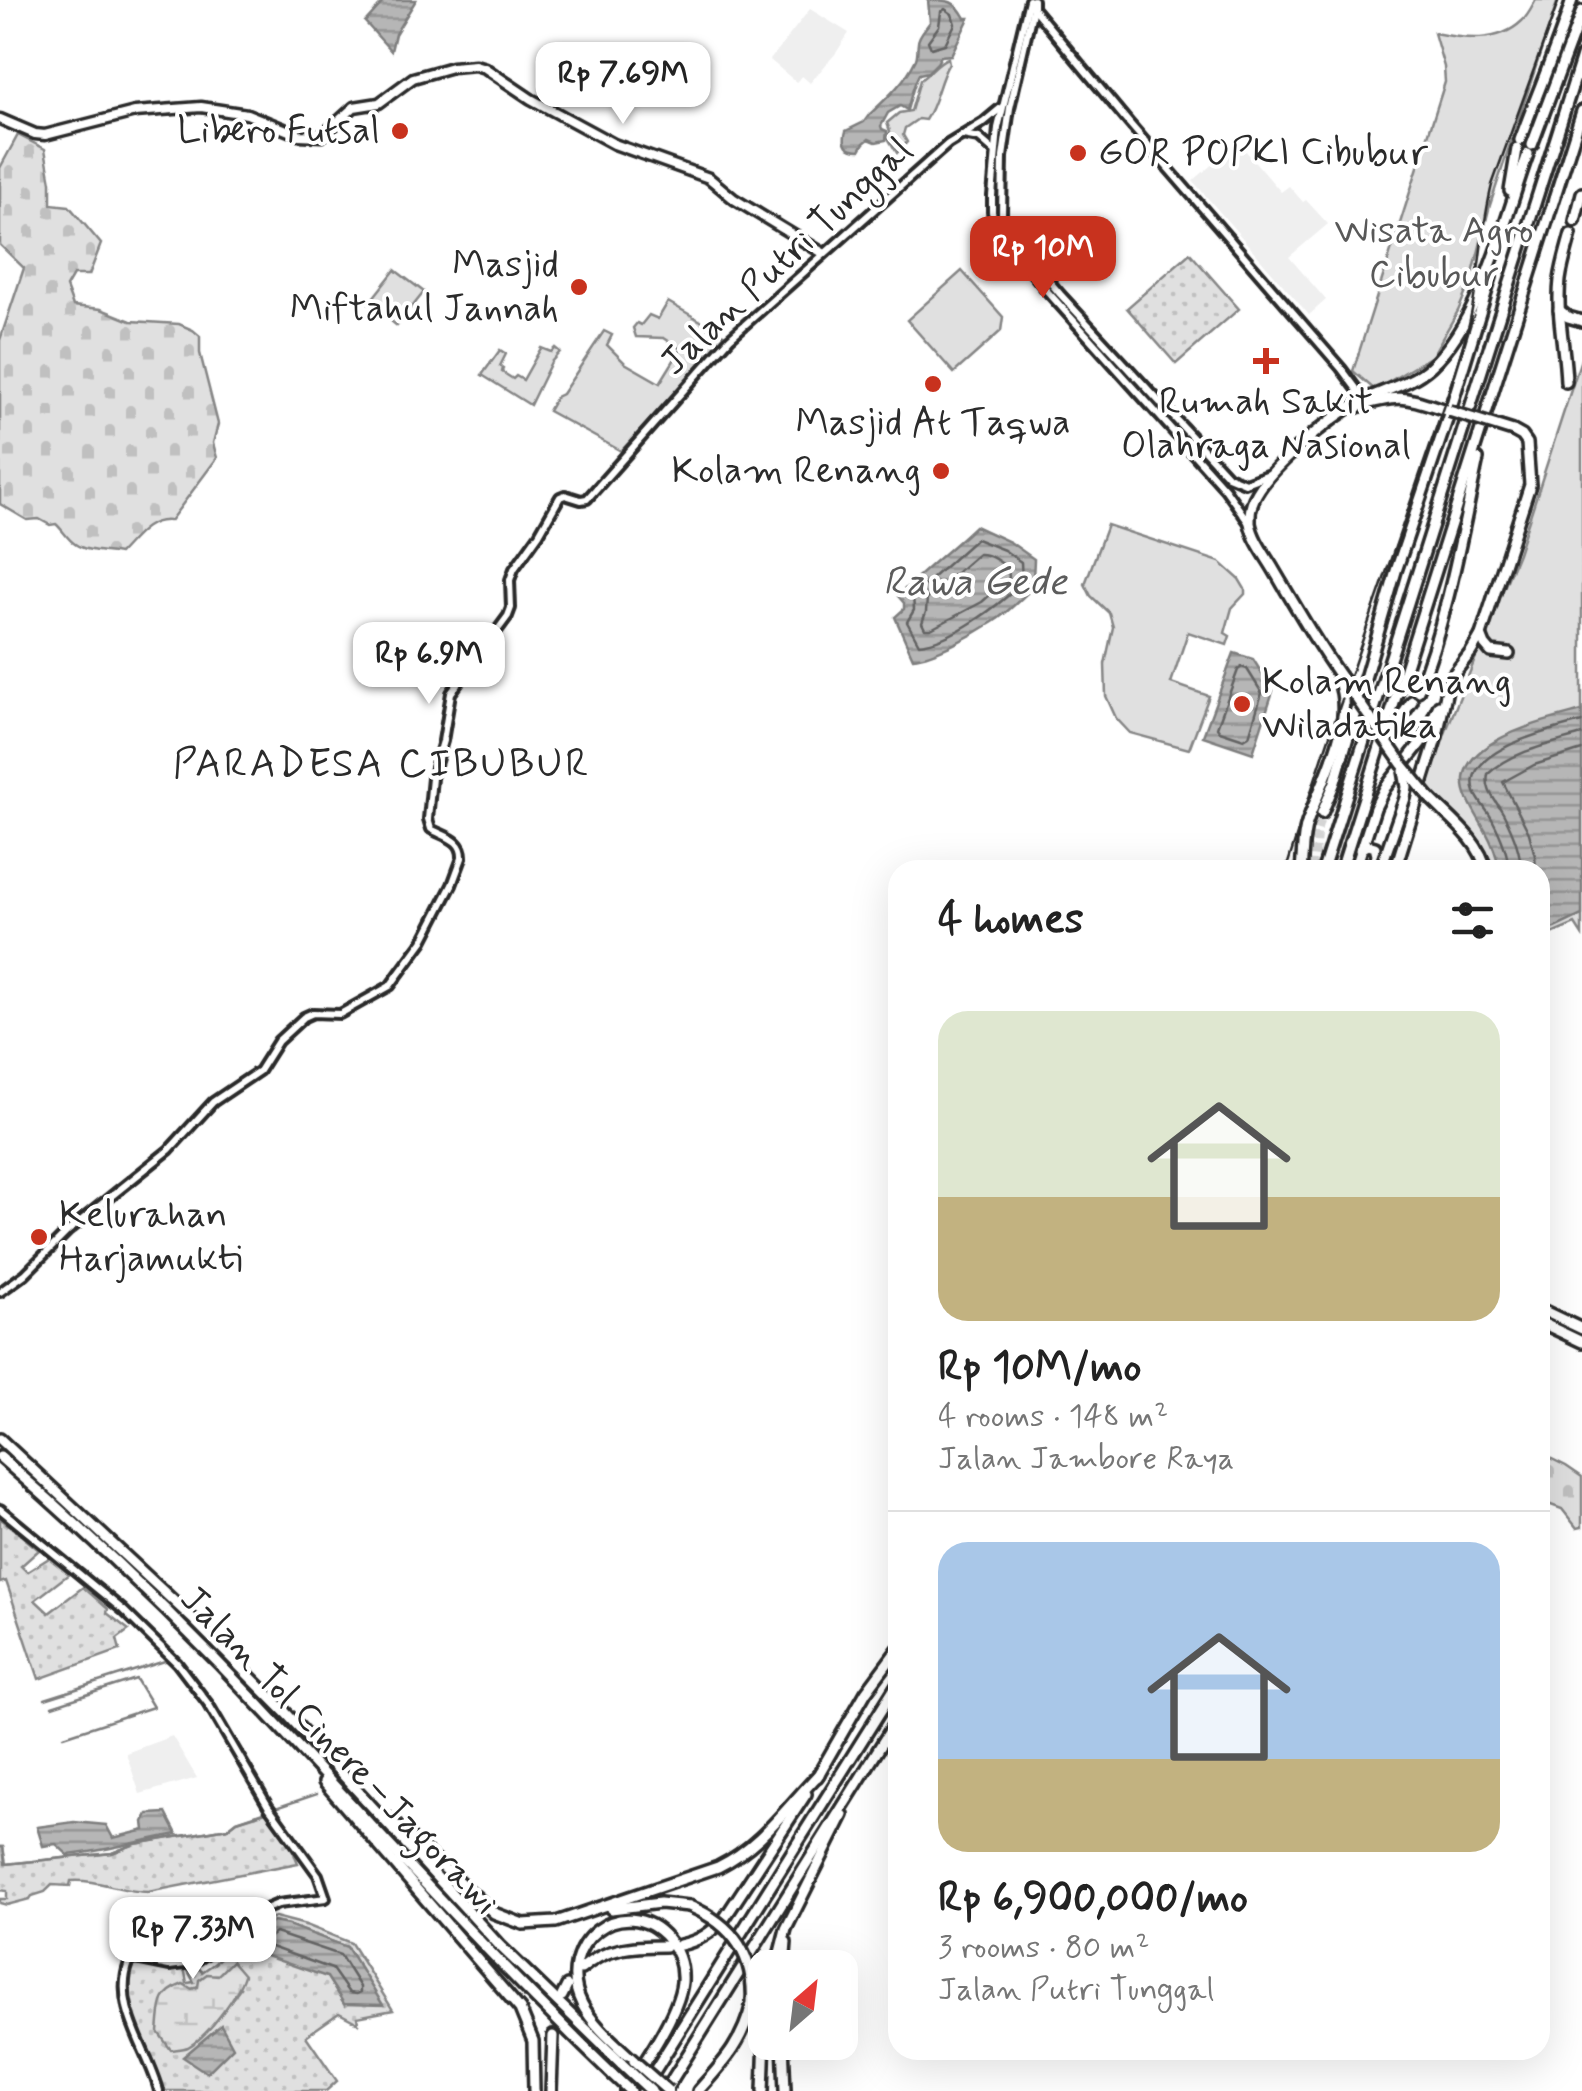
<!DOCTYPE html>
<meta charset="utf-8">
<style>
body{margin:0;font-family:Mynerve,sans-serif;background:#f6f6f6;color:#222;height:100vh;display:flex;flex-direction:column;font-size:38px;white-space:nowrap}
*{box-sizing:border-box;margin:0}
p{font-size:32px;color:#767676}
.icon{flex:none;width:55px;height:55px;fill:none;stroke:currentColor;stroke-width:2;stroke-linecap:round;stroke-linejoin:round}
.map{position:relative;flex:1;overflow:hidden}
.panel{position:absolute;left:888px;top:860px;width:662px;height:1200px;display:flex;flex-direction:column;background:#fff;border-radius:30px;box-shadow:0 10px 40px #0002}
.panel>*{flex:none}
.needle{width:65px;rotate:28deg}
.tools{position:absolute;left:748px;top:1950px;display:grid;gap:20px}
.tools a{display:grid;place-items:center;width:110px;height:110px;border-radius:20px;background:#fff;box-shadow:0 10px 40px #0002;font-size:50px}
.price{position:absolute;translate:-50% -85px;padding:0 22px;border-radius:20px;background:#fff;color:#222;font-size:32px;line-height:65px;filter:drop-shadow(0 2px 5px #0008)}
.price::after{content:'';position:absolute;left:50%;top:60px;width:30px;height:22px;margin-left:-15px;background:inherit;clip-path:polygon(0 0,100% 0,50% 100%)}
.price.selected{background:#c8321e;color:#fff}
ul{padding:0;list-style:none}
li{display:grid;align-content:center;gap:20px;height:530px;padding:0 50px}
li+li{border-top:2px solid #e0e0e0}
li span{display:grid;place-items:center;height:310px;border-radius:30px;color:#555}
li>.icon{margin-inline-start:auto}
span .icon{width:180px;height:180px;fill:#fffc;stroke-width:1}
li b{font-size:42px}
h2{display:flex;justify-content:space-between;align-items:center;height:120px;padding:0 50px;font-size:42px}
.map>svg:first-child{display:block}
.built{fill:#efefef}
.grass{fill:url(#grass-dots);stroke:#868686;stroke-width:2.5;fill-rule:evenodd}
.wetland{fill:url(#wetland-marsh);stroke:#868686;stroke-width:2.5}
.cemetery{fill:url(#cemetery-stones);stroke:#868686;stroke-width:2.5}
.green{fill:#e0e0e0;stroke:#868686;stroke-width:2.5}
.water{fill:url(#water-rules);stroke:#7e7e7e;stroke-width:2.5}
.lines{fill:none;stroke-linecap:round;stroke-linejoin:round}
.shore{stroke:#636363;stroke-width:2.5}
.stream{stroke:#7e7e7e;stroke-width:2.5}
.highway-tunnel{stroke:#d5d5d5;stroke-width:9;stroke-dasharray:9 4.5;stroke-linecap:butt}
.minor-casing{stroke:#2b2b2b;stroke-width:14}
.major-casing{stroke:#2b2b2b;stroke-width:15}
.highway-casing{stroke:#2b2b2b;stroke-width:16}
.minor{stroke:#fff;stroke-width:6}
.major{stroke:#fff;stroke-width:8}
.highway{stroke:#fff;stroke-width:9}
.tram{stroke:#2b2b2b;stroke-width:2.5}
.highway-bridge-casing{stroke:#2b2b2b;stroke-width:16;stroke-linecap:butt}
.highway-bridge{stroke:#fff;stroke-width:9}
.poi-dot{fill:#c8321e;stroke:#fff;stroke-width:4}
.labels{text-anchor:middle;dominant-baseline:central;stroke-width:8;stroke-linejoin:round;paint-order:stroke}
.poi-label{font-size:38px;fill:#2b2b2b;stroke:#fff;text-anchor:end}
.park-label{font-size:38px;fill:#585858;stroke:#fff}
.street-label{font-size:38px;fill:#2b2b2b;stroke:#fff}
.water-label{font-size:40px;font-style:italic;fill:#5c5c5c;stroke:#fff}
.neighbourhood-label{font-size:40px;letter-spacing:2.5px;fill:#2b2b2b;stroke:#fff}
</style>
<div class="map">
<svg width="1582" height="2091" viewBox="0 0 1582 2091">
<defs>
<pattern id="grass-dots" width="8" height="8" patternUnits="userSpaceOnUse" patternTransform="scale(2.5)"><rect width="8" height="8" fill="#e0e0e0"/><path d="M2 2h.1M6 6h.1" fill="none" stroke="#c0c0c0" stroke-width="1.8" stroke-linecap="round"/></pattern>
<pattern id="wetland-marsh" width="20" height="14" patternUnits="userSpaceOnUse" patternTransform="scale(2.5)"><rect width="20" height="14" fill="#e0e0e0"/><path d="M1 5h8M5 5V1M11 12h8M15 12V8" fill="none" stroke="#c0c0c0"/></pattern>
<pattern id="cemetery-stones" width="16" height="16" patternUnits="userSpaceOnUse" patternTransform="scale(2.5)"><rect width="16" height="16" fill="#e0e0e0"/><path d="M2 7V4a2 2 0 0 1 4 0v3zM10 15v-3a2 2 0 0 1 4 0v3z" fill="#c0c0c0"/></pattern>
<pattern id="water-rules" width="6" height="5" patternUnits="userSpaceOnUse" patternTransform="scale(2.5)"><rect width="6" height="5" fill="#b6b6b6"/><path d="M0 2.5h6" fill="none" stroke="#949494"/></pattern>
</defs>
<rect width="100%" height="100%" fill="#fff"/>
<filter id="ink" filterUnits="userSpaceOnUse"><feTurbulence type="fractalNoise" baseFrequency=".01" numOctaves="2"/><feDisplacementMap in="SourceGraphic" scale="20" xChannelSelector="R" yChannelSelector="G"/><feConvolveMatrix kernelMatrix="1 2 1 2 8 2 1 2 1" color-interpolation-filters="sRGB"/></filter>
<g filter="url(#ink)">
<g class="built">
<path d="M810,9l39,24 -13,20 -26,30 -8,-7 -6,6 -26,-22z"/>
<path d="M1238,142l43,50 8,-6 14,16 3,-2 22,24 -39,33 37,43 -17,15 -116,-134z"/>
<path d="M172,1736l25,42 -57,16 -14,-41z"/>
</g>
<g class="grass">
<path d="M1190,253l49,56 -63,55 -49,-56z"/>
<path d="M0,1518l39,32 -18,16 6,6 22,-14 20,16 -34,26 14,13 34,-26 25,22 -1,4 22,17 -12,9 3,11 -81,29 -33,-98 -6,2z"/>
<path d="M266,1812l26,36 6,15 -150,29c-26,0 -51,-13 -77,-11l-1,5 -18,-1 -7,7 -13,4 -2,3 -23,6 -7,-2v-4h7v-8l-7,-1v-43h3l3,17 106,-11 23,-9 93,-16 9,-7z"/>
<path d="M275,1917l31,8 45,18 42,67 -36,7 1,6 -19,-10 -33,23 31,45 -11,10h-165c-6,-36 -49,-95 -26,-128l24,4h25l3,16 7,-1 -8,-15 10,-3 6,8 13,-9 34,-36zM273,1922l15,3 59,22 -3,57 -17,-27 -17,-7zM217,1975l23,13 -27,36 -31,-40 10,5z"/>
</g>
<path class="wetland" d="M232,1961l12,14c-6,20 -37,62 -56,72 -5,2 -11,2 -17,3l-13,-18c3,-25 -1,-38 25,-48l9,5 6,-2 1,-7 8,-6 11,1z"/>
<g class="cemetery">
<path d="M18,135l27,14 6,33v22l18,2 32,38 -12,31h-16l-7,12 7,19 28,3 30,12 48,3 14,6 7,6v17l18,71 -5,19 4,15 -47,63c-23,-3 -36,18 -51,33 -14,-3 -33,-2 -44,-10 -8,-5 -12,-14 -19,-20l-6,1 -11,-6 -12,1 -27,-16v-164l24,-72 -24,-23v-77z"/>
<path d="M1540,1453l26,13 16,11v50l-5,1 -15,-19 -22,-8z"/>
</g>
<g class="green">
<path d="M1536,0h22l-68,205 -18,73 -14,33 -26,45 -57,34 -22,-19 92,-289 -1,-15 -10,-34c30,6 64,11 88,-12 6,-5 10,-14 14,-21z"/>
<path d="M948,58l1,5c-11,18 -12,40 -24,57l-7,-1 -13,9 -2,7 4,7 -10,11 -9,-15 2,-7 -3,-8 12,-10 12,-2 9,-31c11,-7 16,-18 28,-22z"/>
<path d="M395,270l29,22 -27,34 -28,-23z"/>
<path d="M962,271l41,46 -2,14 -47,42 -47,-53z"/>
<path d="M668,302l59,34 -106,115 -73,-40 8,-14 6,-3 42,-63 8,4 -5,10 18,18 35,20 21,-34 -17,-11 -28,-1 -3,-9 4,-5 4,2 8,-10 9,4z"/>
<path d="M541,348l10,4 4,-4 5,4 -9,10 -21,43 -48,-30 18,-25 6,4 -6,12 3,2 -1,4 11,7 3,-3 7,4z"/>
<path d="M1582,356v579l-7,-11 -35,15v-69h-53c3,-30 -46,-61 -62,-87l93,-230z"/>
<path d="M1107,525l113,37 19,17 6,10v5l-13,14 -7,25 5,3 -3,9 -39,-13 -17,51 38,13 -20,53 -59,-16 -14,-15 -10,-22 -1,-32 8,-37 -4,-14 -18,-17 -6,-12z"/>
</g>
<g class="water">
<path d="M385,0h31l-21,34 -4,17 -26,-29z"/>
<path d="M928,0c21,0 27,0 37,18h4l-18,37 -10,1 -4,7 -9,9 -9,2c-6,11 -8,23 -12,36l-7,-4 -12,7 -7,13 1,3 5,2 -1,9 -10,2 -7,-3 -5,4 -4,7c-13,0 -18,-6 -14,-19l18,-9 5,-7c18,-17 36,-33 47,-56 2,-5 1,-11 2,-16 0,-8 8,-15 12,-21z"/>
<path d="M975,526l35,16 24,17 -1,20 3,6c-14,12 -27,27 -43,37 -20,13 -58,34 -80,36l-18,-41 9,-8v-6l-6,-7c24,-25 52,-46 77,-70z"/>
<path d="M1234,653l19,6 20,32 -20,62 -50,-17z"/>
<path d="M1582,711v204l-42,20v-65h-41c-3,-28 -20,-47 -31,-71 -26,-56 78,-78 114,-88z"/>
<path d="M166,1813l11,21c-37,7 -72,17 -109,21l-12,-11 -13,2 -6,-19 37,-5 32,3 7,13 32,-8 -1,-8 4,-8z"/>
<path d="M273,1922l15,3 59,22 36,58 -39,-1 -17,-27 -70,-24 -6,-17z"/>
<path d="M221,2025l12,22 -26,26 -24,-16z"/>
</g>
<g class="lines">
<g class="shore">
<path d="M945,9l7,5 3,10 -10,20 -14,4 -3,-7 11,-15 2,-14z"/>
<path d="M976,539l28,11 17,12 1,21c-24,23 -69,58 -103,61l-12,-22 7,-12 -1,-15z"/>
<path d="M978,554c11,-1 22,8 30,14l1,10 -27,24 -51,27h-6l-3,-6 4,-11 1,-14z"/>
<path d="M1242,667l5,2 15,24 -13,43 -5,3 -24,-8 -3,-4 21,-57z"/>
<path d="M1509,870c-1,-18 -9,-36 -17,-51 -5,-9 -13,-17 -17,-27 -15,-42 79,-63 107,-70"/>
<path d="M1521,870c0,-20 -9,-40 -18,-57 -8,-14 -18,-22 -15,-39 25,-23 62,-30 94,-39"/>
<path d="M1536,870l-1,-14 -6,-23 -26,-51 31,-17 48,-15"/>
<path d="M275,1933l65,22 20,32v5l-4,2 -7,-1 -17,-24 -64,-23 -1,-7z"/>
</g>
<g class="stream">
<path d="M45,1699l123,-39"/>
<path d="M52,1706l84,-27 17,28 -89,29"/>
<path d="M0,1847h3l2,17 107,-11 23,-9 93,-16 9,-7 80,-27"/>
</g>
<g class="highway-tunnel">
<path d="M1313,870l4,-40 5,-17"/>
<path d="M553,2036l8,-36"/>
</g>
<defs>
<g id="minor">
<path d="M1029,0l-31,128 -6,68v16l5,18 50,61 178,198 24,34"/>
<path d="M1033,0v8l-23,100 -7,49 -1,58 4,15 54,64 168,182 17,7 24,-9"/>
<path d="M1034,9l95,114 212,245 23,31"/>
<path d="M963,135l16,3 15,13"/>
<path d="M0,1292l25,-18 43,-43 101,-81 44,-48 46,-31 19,-30 26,-24 9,-4 27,1 50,-28 33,-45 29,-56 10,-27c1,-19 -17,-21 -31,-29l-3,-10 4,-41 11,-37 8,-48 57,-77 3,-8 -1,-28 4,-11 25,-35 21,-37 5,-2 16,5 6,-1 143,-161 218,-194 36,-22 18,-15"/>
<path d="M0,1509l123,101 54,53 32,42 59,101 50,69 8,23 -48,6 -12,5 -29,16 -32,30 -12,8 -24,3 -34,-7 -6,4c-17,44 20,88 30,128"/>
</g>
<path id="major" d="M0,119l35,15 10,1 90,-23 66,-5 46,7 52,21 23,1 32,-29 25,-4 34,-25 39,-11 23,-2 10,3 46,31 83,45 95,34 25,21 89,54"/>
<g id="highway">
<path d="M1520,140c17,-47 37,-92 52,-140"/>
<path d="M1532,145l50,-134"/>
<path d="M1510,191l7,-42"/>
<path d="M1575,221l7,-28"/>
<path d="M1559,310l9,7 14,4"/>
<path d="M1566,382c-1,-34 -10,-68 -6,-102 2,-15 7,-31 11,-46"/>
<path d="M1357,407c45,-14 48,-10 92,4"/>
<path d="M1481,635l4,10 6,7 18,2"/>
<path d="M1418,691c30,-74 43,-154 60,-232"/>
<path d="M1356,698c-31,-40 -56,-84 -82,-128 -8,-14 -21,-30 -24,-47 0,-1 0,-13 1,-15 6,-32 72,-83 99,-101 26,-16 58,-20 81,-41 51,-47 74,-148 97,-212"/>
<path d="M1386,740l26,-39"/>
<path d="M1429,797c20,21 51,43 57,73"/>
<path d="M1322,813l13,-31 61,-211 52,-154 43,-140"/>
<path d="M1360,850l8,-5 7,2 2,8 -3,15"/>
<path d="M1301,870c2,-16 1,-32 6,-47 14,-41 50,-100 31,-143"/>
<path d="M1323,870l259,-814"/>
<path d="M1341,870l241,-759"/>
<path d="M1355,870l20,-62 10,-20 38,-48 16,-35"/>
<path d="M1395,870l42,-134 10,-47 6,-14 18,-23 10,-17 49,-150 -3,-42 -5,-7 -9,-5"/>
<path d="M1540,1309l42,20"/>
<path d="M1540,1322l42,20"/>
<path d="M0,1439l194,181 92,93 214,233 122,118"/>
<path d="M0,1457c95,82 187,171 273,263 112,120 222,242 340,355"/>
<path d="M817,1777l49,-85 32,-43"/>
<path d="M324,1782l196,227 13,32 1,50"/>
<path d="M387,1817l107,96 29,11 33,-2 162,-55c43,-21 68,-59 101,-93"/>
<path d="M611,1909l49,-6 29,3"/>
<path d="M680,1945c19,-4 31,-12 44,-26l82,-125"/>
<path d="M776,1968l10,-39 57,-114"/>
<path d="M784,1968l2,-26"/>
<path d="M581,1969c25,-22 52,-23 84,-23"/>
<path d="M562,1996l5,-10"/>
<path d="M783,2042l2,49"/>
<path d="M551,2091l2,-55"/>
<path d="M625,2091c18,-26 54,-78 57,-109 1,-16 -4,-31 -14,-43 -44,-51 -116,6 -86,65 12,23 34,40 52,57"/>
<path d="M642,2091l256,-408"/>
<path d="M665,2091l233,-373"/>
<path d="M698,2091c26,-29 45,-49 54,-88"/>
<path d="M763,2091l2,-55"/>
</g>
</defs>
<use href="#minor" class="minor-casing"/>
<use href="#major" class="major-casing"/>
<use href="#highway" class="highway-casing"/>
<use href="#minor" class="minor"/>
<use href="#major" class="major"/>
<use href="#highway" class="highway"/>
<path class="tram" d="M1286,870c40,-131 88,-260 132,-390 17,-50 36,-101 50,-152 12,-47 12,-96 24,-143l67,-185"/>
<defs>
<g id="highway-bridge">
<path d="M1449,411l64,20"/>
<path d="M1356,698l46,66 27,33"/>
<path d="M1380,870l25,-72 2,-11 -3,-16"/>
<path d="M689,1906c44,18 66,50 63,97"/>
<path d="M634,2061l34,30"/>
<path d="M622,2064l29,27"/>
<path d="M613,2075l17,16"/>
</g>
</defs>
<use href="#highway-bridge" class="highway-bridge-casing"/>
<use href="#highway-bridge" class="highway-bridge"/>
</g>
</g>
<g class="poi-dot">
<circle cx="400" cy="131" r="10"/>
<circle cx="1078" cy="153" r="10"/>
<circle cx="579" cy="287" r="10"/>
<path d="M1261 346h10v10h10v10h-10v10h-10v-10h-10v-10h10z"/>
<circle cx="933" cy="384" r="10"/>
<circle cx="941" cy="471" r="10"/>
<circle cx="1242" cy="704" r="10"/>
<circle cx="39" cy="1237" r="10"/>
</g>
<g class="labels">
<g class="poi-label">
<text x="380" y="131">Libero Futsal</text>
<text x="1098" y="153" text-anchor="start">GOR POPKI Cibubur</text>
<text x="559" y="265">Masjid<tspan x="559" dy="44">Miftahul Jannah</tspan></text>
<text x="1266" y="402" text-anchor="middle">Rumah Sakit<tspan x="1266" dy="44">Olahraga Nasional</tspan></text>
<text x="933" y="423" text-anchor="middle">Masjid At Taqwa</text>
<text x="921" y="471">Kolam Renang</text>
<text x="1262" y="682" text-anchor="start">Kolam Renang<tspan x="1262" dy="44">Wiladatika</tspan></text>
<text x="59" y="1215" text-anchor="start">Kelurahan<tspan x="59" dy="44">Harjamukti</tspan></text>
</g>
<g class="park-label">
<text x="1434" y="231">Wisata Agro<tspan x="1434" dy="44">Cibubur</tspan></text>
</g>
<g class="street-label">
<text transform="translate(787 257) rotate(-43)">Jalan Putri Tunggal</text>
<text transform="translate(339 1751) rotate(46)">Jalan Tol Cinere–Jagorawi</text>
</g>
<g class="water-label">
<text x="975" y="583">Rawa Gede</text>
</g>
<g class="neighbourhood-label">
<text x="382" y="765">PARADESA CIBUBUR</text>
</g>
</g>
</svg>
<div class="tools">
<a><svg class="needle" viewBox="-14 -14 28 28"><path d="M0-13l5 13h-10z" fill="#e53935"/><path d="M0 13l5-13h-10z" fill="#767676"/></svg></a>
</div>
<b class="price" style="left:623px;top:127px">Rp 7.69M</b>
<b class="price selected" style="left:1043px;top:301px">Rp 10M</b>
<b class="price" style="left:429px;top:707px">Rp 6.9M</b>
<b class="price" style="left:193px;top:1982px">Rp 7.33M</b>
<section class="panel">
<h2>4 homes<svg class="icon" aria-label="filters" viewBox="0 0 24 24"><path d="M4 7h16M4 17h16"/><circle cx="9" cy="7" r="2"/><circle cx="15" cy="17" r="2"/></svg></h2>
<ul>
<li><span style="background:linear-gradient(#dfe7d0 60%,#c2b280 0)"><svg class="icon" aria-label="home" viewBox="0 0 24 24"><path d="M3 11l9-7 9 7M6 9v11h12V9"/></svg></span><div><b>Rp 10M/mo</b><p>4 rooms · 148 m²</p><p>Jalan Jambore Raya</p></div></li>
<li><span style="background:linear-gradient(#a9c7e8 70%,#c2b280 0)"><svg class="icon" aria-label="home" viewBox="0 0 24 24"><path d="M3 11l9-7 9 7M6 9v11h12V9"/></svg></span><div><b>Rp 6,900,000/mo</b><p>3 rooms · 80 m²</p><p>Jalan Putri Tunggal</p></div></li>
</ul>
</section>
</div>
